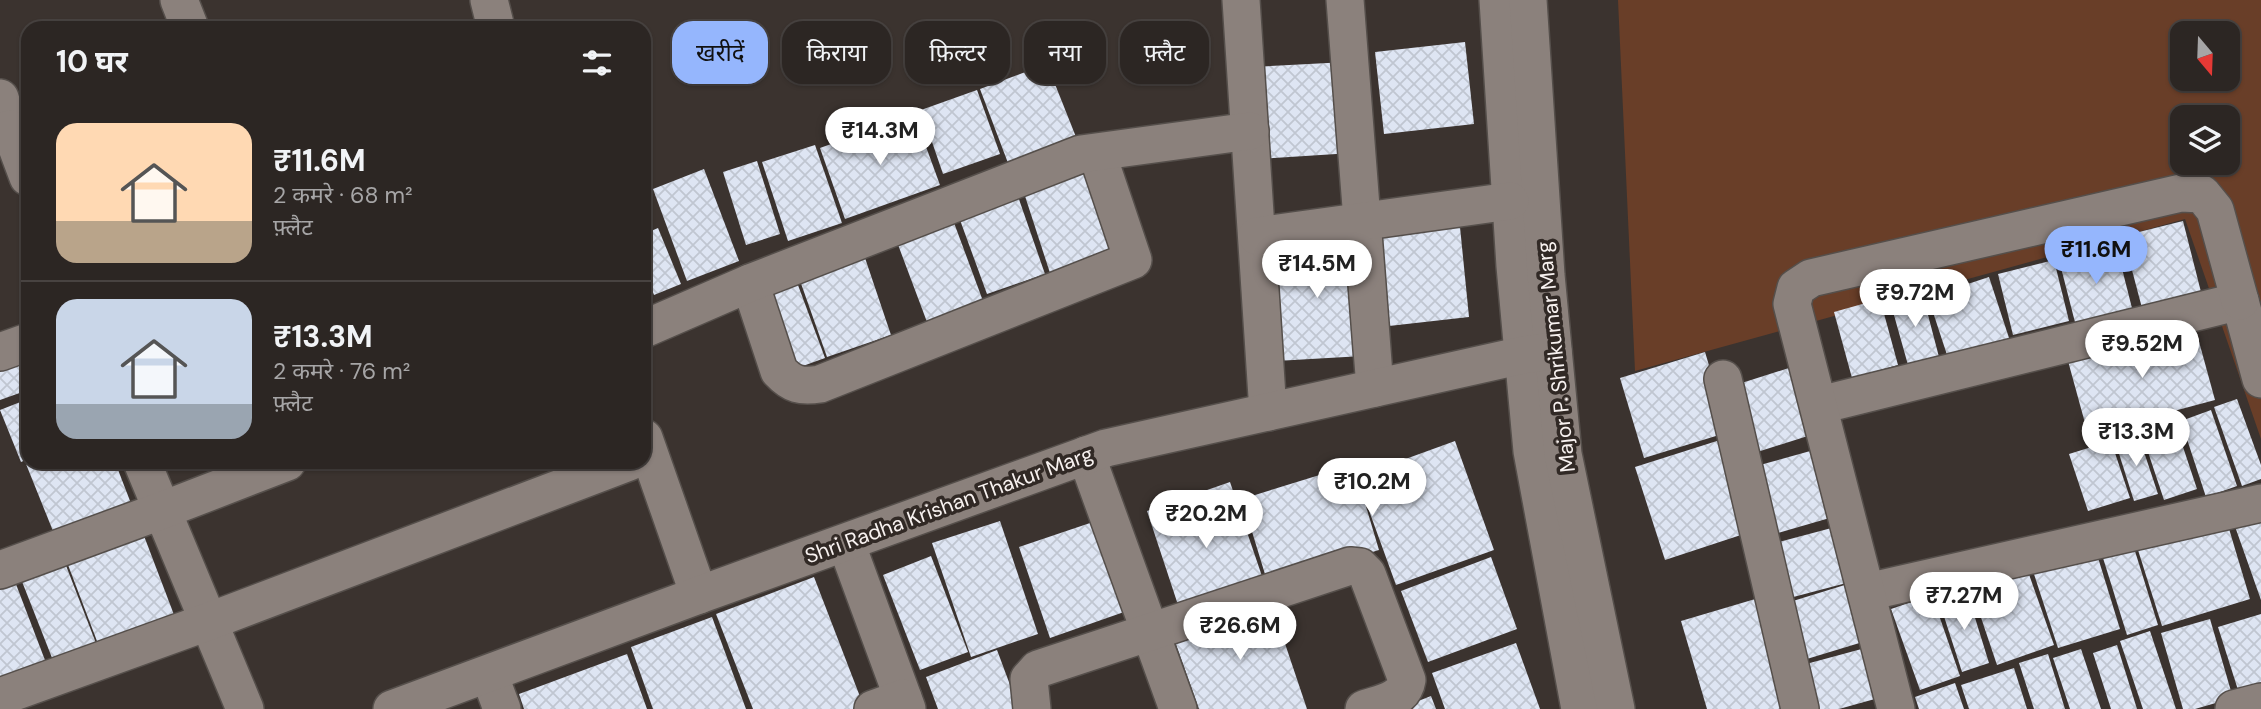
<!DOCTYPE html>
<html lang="hi">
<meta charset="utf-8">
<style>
body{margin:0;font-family:"DM Sans","Noto Sans Devanagari",sans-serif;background:#383230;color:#f1f3f6;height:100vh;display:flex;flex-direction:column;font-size:26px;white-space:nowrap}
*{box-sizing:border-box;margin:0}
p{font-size:23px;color:#a6a5a6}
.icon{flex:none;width:38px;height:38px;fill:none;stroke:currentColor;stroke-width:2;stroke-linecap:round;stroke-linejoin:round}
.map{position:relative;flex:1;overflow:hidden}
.sheet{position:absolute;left:21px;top:21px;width:630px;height:448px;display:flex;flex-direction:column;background:#2c2623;border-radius:21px;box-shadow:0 2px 5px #0004,0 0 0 2px #484341}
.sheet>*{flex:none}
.guide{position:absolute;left:672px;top:21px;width:665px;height:63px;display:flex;gap:14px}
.needle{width:46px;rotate:161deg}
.tools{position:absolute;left:2170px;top:21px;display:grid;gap:14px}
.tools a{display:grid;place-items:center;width:70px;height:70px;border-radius:14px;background:#2c2623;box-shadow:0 2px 5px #0004,0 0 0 2px #484341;font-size:35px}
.price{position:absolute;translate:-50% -60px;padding:0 16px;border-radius:24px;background:#fff;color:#222;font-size:23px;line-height:46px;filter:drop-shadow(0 2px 4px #0008)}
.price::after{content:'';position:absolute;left:50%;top:42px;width:21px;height:16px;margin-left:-10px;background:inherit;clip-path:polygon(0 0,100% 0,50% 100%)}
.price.on{background:#95b6fd;color:#111}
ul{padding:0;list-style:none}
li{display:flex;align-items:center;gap:21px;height:175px;padding:0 35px}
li+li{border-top:2px solid #484341}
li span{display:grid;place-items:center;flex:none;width:196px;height:140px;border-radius:21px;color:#555}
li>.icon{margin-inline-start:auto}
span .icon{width:84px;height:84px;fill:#fffc;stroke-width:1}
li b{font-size:30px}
h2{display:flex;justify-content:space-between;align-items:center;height:84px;padding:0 35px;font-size:30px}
.chip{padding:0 24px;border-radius:21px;background:#2c2623;box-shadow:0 2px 5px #0004,0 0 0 2px #484341;font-size:24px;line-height:63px}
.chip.on{background:#95b6fd;color:#111}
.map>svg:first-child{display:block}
.green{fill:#693e28;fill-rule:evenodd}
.building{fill:url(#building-cross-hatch)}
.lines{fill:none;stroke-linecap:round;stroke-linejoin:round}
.minor-casing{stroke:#554f4b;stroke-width:40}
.minor{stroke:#8b817c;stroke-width:37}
.labels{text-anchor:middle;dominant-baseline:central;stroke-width:7;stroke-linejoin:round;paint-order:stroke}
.street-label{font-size:21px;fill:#f8f2f0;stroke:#312925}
</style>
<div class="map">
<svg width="2261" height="709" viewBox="0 0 2261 709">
<defs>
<pattern id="building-cross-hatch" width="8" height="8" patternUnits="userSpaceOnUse" patternTransform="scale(1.75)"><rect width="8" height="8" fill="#dee5f3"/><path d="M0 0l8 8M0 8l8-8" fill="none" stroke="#c0c6d1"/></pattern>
</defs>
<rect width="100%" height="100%" fill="#3b332f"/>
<path class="green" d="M1618,0h643v439l-76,-220 -550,152zM2182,33h46v46h-46zM2182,117h46v46h-46z"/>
<g class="building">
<path d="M1465,42l9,82 -90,10 -9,-82z"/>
<path d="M1347,62l5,91 -93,6 -6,-92z"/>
<path d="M1047,64l29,73 -68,26 -28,-74z"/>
<path d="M977,90l23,64 -57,20 -22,-64z"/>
<path d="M914,114l26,71 -95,34 -25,-71z"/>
<path d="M815,145l27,78 -54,18 -26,-79z"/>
<path d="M757,161l23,73 -34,11 -23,-73z"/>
<path d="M704,169l35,92 -52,20 -34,-92z"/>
<path d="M1088,172l26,81 -64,20 -26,-80z"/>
<path d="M1015,188l30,86 -58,20 -31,-85z"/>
<path d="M950,212l33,89 -56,21 -33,-88z"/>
<path d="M1459,217l10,100 -80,9 -10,-101z"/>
<path d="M2183,221l18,71 -59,16 -19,-72z"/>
<path d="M658,228l23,56 -27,11 -10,-25v-36z"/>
<path d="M1358,239l5,117 -87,5 -6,-118z"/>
<path d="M2115,241l19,75 -57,14 -19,-74z"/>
<path d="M863,252l28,83 -64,22 -29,-82z"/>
<path d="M2054,260l15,61 -56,14 -15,-61z"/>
<path d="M795,277l30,81 -36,13 -30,-81z"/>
<path d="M1989,277l21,64 -61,20 -21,-64z"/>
<path d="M1922,292l17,65 -31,8 -18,-64z"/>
<path d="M1880,299l18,66 -46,13 -18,-66z"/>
<path d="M2195,327l20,73 -127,34 -20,-73z"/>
<path d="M1705,352l24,80 -85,26 -24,-80z"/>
<path d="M28,359v31l-28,10v-31z"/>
<path d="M1792,367l22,67 -63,20 -22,-67z"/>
<path d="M28,399v60l-7,3 -21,-52z"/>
<path d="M2237,399l24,66v14l-19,7 -28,-79z"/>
<path d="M2211,410l26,76 -31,11 -25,-76z"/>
<path d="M2175,423l22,66 -33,11 -22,-66z"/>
<path d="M2138,434l20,60 -24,7 -19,-60z"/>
<path d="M1720,440l30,92 -85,28 -30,-93z"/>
<path d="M1455,441l39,109 -98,35 -37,-102 20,67 -111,34 -26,-85 110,-34 4,12z"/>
<path d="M2111,441l19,57 -42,13 -19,-57z"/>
<path d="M1821,448l19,67 -72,21 -19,-68z"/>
<path d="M31,462h84l17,44 -77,30 -29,-72z"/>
<path d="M1230,482l36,106 -84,29 -35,-106z"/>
<path d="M2261,507v93l-29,-82z"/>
<path d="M1000,521l38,113 -67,23 -39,-114z"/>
<path d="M1093,522l31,90 -74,26 -31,-91z"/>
<path d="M2227,522l23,77 -88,27 -24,-76z"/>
<path d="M1839,526l15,55 -72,19 -14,-55z"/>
<path d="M141,528l35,92 -76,29 -35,-92z"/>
<path d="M2095,548l25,81 -62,19 -26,-80z"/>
<path d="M2134,548l24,77 -31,10 -24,-77z"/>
<path d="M931,556l37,96 -48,18 -37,-95z"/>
<path d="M1491,557l26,72 -89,33 -27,-71z"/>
<path d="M65,563l34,88 -43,17 -35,-89z"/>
<path d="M2026,566l28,79 -57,20 -27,-80z"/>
<path d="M814,577l50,130 -6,2h-105l-37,-95z"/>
<path d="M14,579l34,89 -48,17v-101z"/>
<path d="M1848,584l18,57 -69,21 -17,-57z"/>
<path d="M1967,592l22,71 -27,9 -23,-71z"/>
<path d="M1932,595l28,81 -40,14 -29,-81z"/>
<path d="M1762,597l31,108 -15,4h-71l-26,-88z"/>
<path d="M1270,599l37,110h-108l-27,-76z"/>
<path d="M2261,614v72l-22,7 -21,-66z"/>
<path d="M712,617l34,92h-93l-22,-62z"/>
<path d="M2210,619l23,79 -38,11h-12l-22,-76z"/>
<path d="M2150,631l26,78h-33l-23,-68z"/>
<path d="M1516,643l24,66h-95l-13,-36z"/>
<path d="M2117,645l20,64h-26l-18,-56z"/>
<path d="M1869,647l13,50 -43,12h-33l-11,-42z"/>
<path d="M2081,649l20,60h-31l-17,-51z"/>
<path d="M997,650l22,59h-81l-12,-32z"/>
<path d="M627,654l20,55h-123l-5,-15z"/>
<path d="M2048,654l17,55h-31l-15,-46z"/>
<path d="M2014,668l13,41h-58l-8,-24z"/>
<path d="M1955,683l9,26h-45l-4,-12z"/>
<path d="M1431,696l5,13h-38z"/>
</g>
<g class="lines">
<defs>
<g id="minor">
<path d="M179,0l11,28"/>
<path d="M489,0l7,28"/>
<path d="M1241,0l27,412"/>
<path d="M1345,0l30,388"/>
<path d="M1498,0l17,266 17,185 48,258"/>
<path d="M1528,0l18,275 17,179 53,255"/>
<path d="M0,98l10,31"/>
<path d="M0,133l10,-4 18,48"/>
<path d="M1257,236l253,-35"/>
<path d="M750,283l29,88c13,14 22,16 41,13l313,-124 -36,-107"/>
<path d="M644,329l106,-46 331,-129 169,-23"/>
<path d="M0,352l28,-10"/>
<path d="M1723,379l77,330"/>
<path d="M1820,405l420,-104 21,78"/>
<path d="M644,438l55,157"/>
<path d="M1086,455l92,254"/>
<path d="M142,462l103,247"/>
<path d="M846,543l61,166"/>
<path d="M0,570l163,-60 124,-48"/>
<path d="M1867,592l394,-89"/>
<path d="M489,674l13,35"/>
<path d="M0,697l210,-76 419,-159"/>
<path d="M392,709l307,-114 407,-147 417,-93 30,-4"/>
<path d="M873,709l30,-11"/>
<path d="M1032,709l-3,-30 9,-10 312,-103 10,1 7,7 40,106c-3,20 -26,23 -43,29"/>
<path d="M1896,709l-104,-405 4,-16 15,-10 370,-85 21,1 13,16 25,91"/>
<path d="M2234,709l27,-7"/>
</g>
</defs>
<use href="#minor" class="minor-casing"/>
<use href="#minor" class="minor"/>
</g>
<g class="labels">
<g class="street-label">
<text transform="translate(1556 357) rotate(-96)">Major P. Shrikumar Marg</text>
<text transform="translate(949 505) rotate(-20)">Shri Radha Krishan Thakur Marg</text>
</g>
</g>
</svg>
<div class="tools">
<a><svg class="needle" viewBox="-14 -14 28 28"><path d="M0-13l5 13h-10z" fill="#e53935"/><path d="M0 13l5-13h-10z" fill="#a6a5a6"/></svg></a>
<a><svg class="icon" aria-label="layers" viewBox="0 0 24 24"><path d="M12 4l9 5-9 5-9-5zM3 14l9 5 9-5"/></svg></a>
</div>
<b class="price" style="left:880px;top:167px">₹14.3M</b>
<b class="price on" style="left:2096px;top:286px">₹11.6M</b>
<b class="price" style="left:1317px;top:300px">₹14.5M</b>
<b class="price" style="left:1915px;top:329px">₹9.72M</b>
<b class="price" style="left:2142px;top:380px">₹9.52M</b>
<b class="price" style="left:2136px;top:468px">₹13.3M</b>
<b class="price" style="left:1372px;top:518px">₹10.2M</b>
<b class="price" style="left:1206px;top:550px">₹20.2M</b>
<b class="price" style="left:1964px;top:632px">₹7.27M</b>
<b class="price" style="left:1240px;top:662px">₹26.6M</b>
<div class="guide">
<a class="chip on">खरीदें</a>
<a class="chip">किराया</a>
<a class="chip">फ़िल्टर</a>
<a class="chip">नया</a>
<a class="chip">फ़्लैट</a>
</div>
<section class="sheet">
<h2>10 घर<svg class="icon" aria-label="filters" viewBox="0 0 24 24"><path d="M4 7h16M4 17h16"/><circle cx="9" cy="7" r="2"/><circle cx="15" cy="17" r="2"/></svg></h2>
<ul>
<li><span style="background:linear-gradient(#ffd9b3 70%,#b9a48a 0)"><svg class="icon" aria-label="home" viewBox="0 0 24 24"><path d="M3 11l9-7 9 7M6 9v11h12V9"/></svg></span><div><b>₹11.6M</b><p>2 कमरे · 68 m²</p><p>फ़्लैट</p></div></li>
<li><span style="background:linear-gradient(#c9d6e8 75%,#9aa5b1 0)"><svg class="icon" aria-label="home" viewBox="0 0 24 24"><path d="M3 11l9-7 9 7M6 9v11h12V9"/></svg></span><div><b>₹13.3M</b><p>2 कमरे · 76 m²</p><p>फ़्लैट</p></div></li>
</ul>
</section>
</div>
